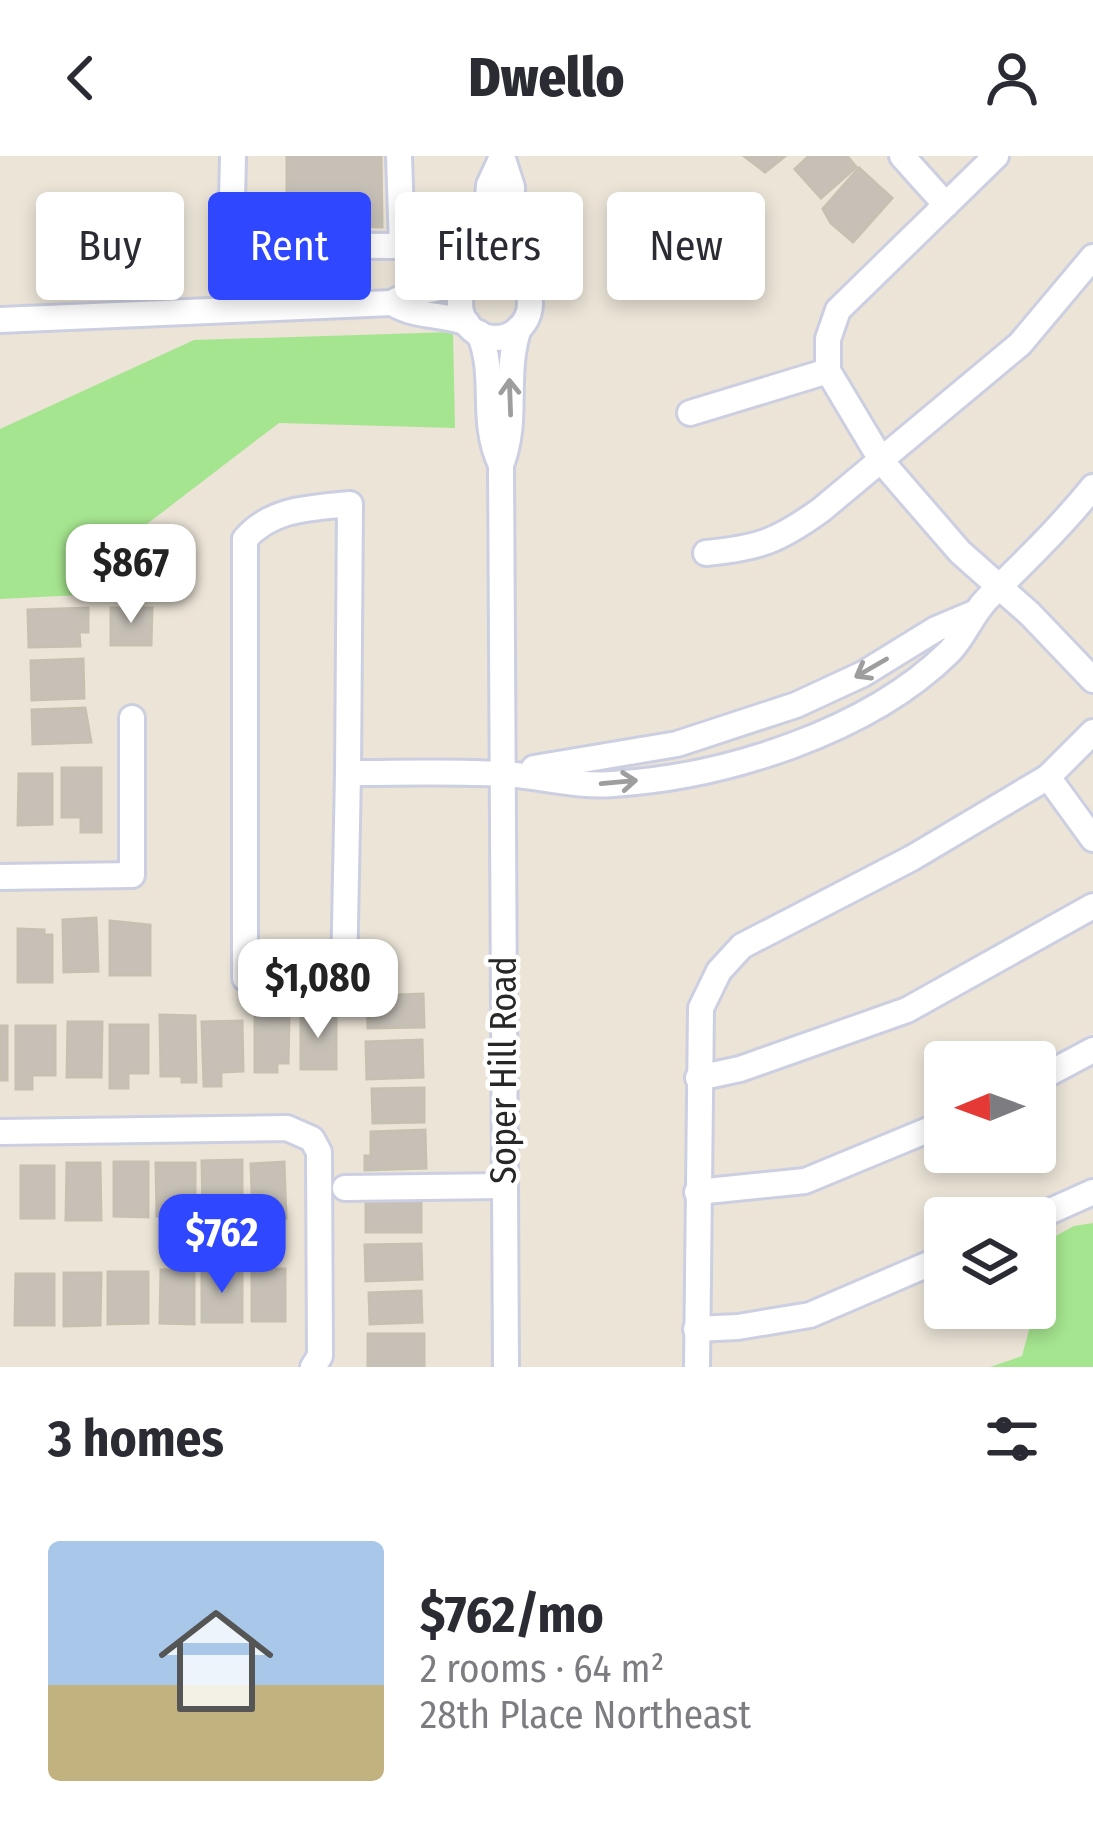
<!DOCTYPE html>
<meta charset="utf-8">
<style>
body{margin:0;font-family:"Fira Sans Condensed",sans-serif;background:#f2f2f3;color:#2b2b33;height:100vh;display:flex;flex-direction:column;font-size:45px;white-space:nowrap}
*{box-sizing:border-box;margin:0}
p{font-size:39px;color:#7c7c81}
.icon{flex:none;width:66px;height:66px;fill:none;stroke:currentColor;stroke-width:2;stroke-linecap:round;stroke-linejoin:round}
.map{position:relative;height:1211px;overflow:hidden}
.sheet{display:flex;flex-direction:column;background:#fff;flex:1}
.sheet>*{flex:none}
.guide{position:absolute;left:36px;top:36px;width:1023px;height:108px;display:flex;gap:24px}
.needle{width:78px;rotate:269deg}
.controls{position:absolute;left:924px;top:885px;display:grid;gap:24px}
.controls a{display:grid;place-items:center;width:132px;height:132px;border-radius:12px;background:#fff;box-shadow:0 6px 18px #0003;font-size:60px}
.price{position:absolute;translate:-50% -102px;padding:0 27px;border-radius:24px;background:#fff;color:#222;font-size:39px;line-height:78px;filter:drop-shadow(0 3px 6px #0008)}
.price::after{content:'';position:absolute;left:50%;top:72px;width:36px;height:27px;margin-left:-18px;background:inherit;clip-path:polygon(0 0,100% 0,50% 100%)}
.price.active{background:#2f47ff;color:#fff}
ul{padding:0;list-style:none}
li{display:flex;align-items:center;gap:36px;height:300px;padding:0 48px}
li+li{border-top:3px solid #e1e1e2}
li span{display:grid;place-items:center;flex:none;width:336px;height:240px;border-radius:12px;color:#555}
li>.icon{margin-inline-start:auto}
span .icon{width:144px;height:144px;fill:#fffc;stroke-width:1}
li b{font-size:51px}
h2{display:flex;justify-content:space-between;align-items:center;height:144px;padding:0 48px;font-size:51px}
.tag{padding:0 42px;border-radius:12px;background:#fff;box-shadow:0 6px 18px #0003;font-size:42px;line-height:108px}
.tag.active{background:#2f47ff;color:#fff}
header{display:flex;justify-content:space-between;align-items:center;height:156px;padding:0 48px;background:#fff;font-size:54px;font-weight:800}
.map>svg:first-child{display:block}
.green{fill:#a6e58f}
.building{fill:#c6c0b7;stroke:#c6c0b1;stroke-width:3}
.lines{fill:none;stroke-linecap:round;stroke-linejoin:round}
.minor-casing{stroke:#cccfe1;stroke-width:30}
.minor{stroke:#fff;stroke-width:24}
.oneway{stroke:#9e9e9e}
.labels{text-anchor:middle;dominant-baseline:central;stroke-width:9;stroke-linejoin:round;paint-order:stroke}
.street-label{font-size:36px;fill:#272727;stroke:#fff}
</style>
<header><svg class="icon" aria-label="back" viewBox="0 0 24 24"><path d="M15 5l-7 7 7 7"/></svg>Dwello<svg class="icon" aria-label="person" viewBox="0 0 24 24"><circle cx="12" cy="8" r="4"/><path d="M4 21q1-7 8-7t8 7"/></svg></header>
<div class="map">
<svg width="1093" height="1211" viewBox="0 0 1093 1211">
<rect width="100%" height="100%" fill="#ebe4d7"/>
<g class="green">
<path d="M453,176l2,96 -176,-5 -136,104 -1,65 -142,7v-170l194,-89z"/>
<path d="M1093,1067v144h-103l32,-11 32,-119 20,-11z"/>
</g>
<g class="building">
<path d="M287,0h94l1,71 -95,-3z"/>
<path d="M744,0h41l-20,16z"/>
<path d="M809,0h38l9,11 -35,31 -26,-29z"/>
<path d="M859,12l33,30 -39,44 -22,-19 -8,-14z"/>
<path d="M88,452v24h-9l1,14 -51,1 -1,-37z"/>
<path d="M111,452h41l-1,37h-40z"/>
<path d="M83,503l1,39 -52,2 -1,-39z"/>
<path d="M85,552l6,34 -58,2 -1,-34z"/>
<path d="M62,612h39v64h-20v-15h-19z"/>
<path d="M19,618h33v50l-34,1z"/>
<path d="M96,762l2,53 -34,1 -1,-52z"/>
<path d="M110,765l40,4v50h-40z"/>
<path d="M18,773l26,1v5h8v47h-34z"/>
<path d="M423,838l1,33 -56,1 -1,-32z"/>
<rect x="301" y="857" width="35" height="56"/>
<path d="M160,859l35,1 1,66h-14v-6h-21z"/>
<path d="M255,860h34l-1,47h-11v9h-22z"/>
<path d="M242,865l1,50 -22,1v14h-17l-2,-64z"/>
<path d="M68,866h34l-1,55h-34z"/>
<path d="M110,869h38v48h-20v15h-18z"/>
<rect x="0" y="870" width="7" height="54"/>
<path d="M16,870h39v49h-23v14h-16z"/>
<path d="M422,884l1,37 -56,2 -1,-37z"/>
<path d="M424,932v34l-51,1 -1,-34z"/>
<path d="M425,974l1,38 -61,2v-14h6v-24z"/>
<path d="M242,1004v53h-39l-1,-52z"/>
<path d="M114,1006h34v55l-34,-1z"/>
<path d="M284,1006l2,56 -33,1 -2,-55z"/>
<path d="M67,1007h33l1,57h-35z"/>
<path d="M156,1007h39v53h-38z"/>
<rect x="21" y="1010" width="33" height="52"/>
<path d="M366,1036l55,1v39h-55z"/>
<path d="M421,1088l1,35 -56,2 -1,-36z"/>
<rect x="252" y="1113" width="33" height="52"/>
<path d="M161,1114h33v54l-34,-1z"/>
<rect x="202" y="1115" width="40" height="51"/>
<path d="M108,1116h40v51l-40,1z"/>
<path d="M64,1117h37l-1,52 -36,1z"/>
<path d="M16,1118h38v51h-39z"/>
<path d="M421,1135l1,31 -52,2 -1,-31z"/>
<rect x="368" y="1178" width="56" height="33"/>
</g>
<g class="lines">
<defs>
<g id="minor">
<path d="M233,0l-2,89 171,1 -3,-90"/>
<path d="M502,0l10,31 -1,65 8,25"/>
<path d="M902,0l44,49"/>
<path d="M996,0l-158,154 -10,29v32l55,92 77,89 70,62 63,66"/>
<circle cx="495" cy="147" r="35"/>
<path d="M482,114l7,-85 13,-28"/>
<path d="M392,147c24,-15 50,-12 77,-23"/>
<path d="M392,147c26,15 47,10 75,20"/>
<path d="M0,164l392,-17"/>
<path d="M479,177c19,46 0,85 22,132"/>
<path d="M690,257l138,-42"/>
<path d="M706,397c53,-5 72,-12 115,-43l199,-166 73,-87"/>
<path d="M534,612l143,-24 119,-39 67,-31 73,-45 38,-16"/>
<path d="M348,617l-4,204 -99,1v-439c27,-31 65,-31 105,-35l-2,269c51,0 104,-2 156,1 36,2 73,13 109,10 112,-7 255,-52 336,-132 15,-15 22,-36 37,-52 37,-37 74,-72 107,-113"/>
<path d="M1048,621l45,62"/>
<path d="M0,721l132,-2v-157"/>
<path d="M698,922l42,-9 167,-59 186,-104"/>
<path d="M1035,925l58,-31"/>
<path d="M0,976l287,-4 25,11 7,13 1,204 -7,11"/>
<path d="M345,1032l159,-2"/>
<path d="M697,1036l108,-11 140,-58"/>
<path d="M1035,1062l58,-26"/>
<path d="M696,1173l42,-2 72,-12 135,-58"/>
<path d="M506,1211l-5,-902c18,-46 2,-90 18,-137"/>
<path d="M697,1211l4,-359 18,-37 23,-25 170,-88 136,-81 45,-45"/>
</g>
</defs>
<use href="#minor" class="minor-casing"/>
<use href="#minor" class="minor"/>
</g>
<defs><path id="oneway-shaft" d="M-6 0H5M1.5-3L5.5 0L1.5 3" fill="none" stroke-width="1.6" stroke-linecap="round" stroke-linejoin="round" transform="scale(3)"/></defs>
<g class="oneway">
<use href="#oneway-shaft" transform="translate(510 241) rotate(-92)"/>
<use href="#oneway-shaft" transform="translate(871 512) rotate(150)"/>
<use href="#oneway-shaft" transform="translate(619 626) rotate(-5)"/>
</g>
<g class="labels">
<g class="street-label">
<text transform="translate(504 914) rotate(-90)">Soper Hill Road</text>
</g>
</g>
</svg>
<div class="controls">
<a><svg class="needle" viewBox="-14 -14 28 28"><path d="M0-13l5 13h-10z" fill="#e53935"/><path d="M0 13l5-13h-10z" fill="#7c7c81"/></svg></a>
<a><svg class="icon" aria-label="layers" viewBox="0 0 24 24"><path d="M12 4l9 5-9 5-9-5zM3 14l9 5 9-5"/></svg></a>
</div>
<b class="price" style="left:131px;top:470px">$867</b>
<b class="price" style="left:318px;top:885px">$1,080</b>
<b class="price active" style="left:222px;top:1140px">$762</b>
<div class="guide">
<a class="tag">Buy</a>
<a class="tag active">Rent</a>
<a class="tag">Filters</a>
<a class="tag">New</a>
</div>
</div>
<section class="sheet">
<h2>3 homes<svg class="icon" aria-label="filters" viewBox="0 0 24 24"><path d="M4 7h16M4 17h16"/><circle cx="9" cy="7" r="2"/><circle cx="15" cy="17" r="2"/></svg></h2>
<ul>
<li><span style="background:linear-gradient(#a9c7e8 60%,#c2b280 0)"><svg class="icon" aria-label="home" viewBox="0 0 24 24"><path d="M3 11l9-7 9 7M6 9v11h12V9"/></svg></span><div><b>$762/mo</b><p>2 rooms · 64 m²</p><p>28th Place Northeast</p></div></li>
</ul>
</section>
